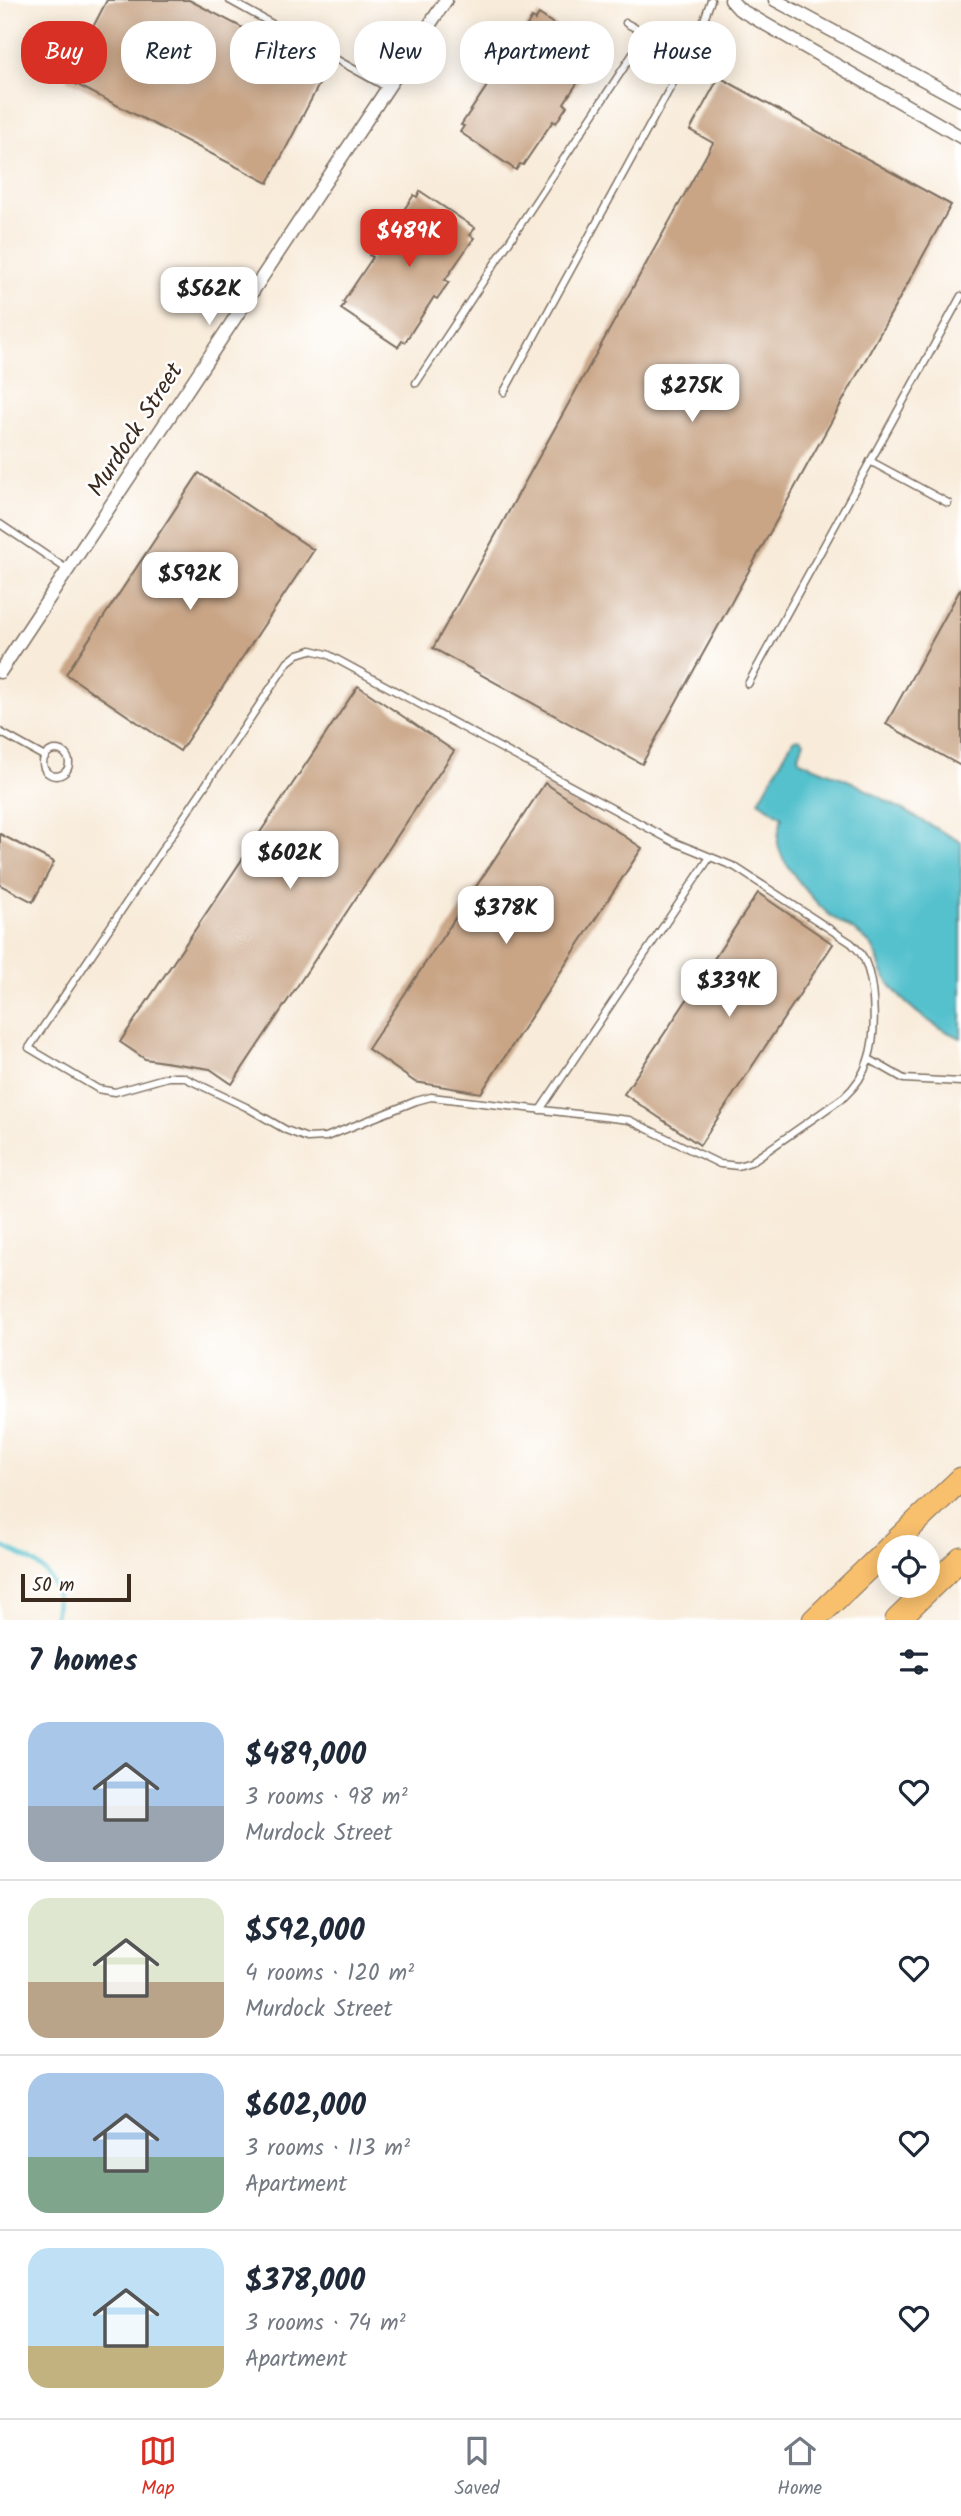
<!DOCTYPE html>
<meta charset="utf-8">
<style>
body{margin:0;font-family:Kalam,sans-serif;background:#f6f6f7;color:#1f2937;height:100vh;display:flex;flex-direction:column;font-size:26px;white-space:nowrap}
*{box-sizing:border-box;margin:0}
p{font-size:23px;color:#747a83}
.icon{flex:none;width:38px;height:38px;fill:none;stroke:currentColor;stroke-width:2;stroke-linecap:round;stroke-linejoin:round}
.map{position:relative;height:1620px;overflow:hidden}
.drawer{display:flex;flex-direction:column;background:#fff;flex:1}
.drawer>*{flex:none}
.guide{position:absolute;left:21px;top:21px;width:920px;height:63px;display:flex;gap:14px}
.fabs{position:absolute;left:877px;top:1535px;display:grid;gap:14px}
.fabs a{display:grid;place-items:center;width:63px;height:63px;border-radius:50%;background:#fff;box-shadow:0 4px 18px #0003;font-size:35px}
.scale{position:absolute;left:21px;bottom:18px;width:110px;box-sizing:border-box;padding-left:7px;border:4px solid #3b2a1e;border-top:0;font-size:19px;line-height:24px;white-space:nowrap;color:#3b2a1e;-webkit-text-stroke:5px #fff;paint-order:stroke}
.price{position:absolute;translate:-50% -60px;padding:0 16px;border-radius:14px;background:#fff;color:#222;font-size:23px;line-height:46px;filter:drop-shadow(0 2px 4px #0008)}
.price::after{content:'';position:absolute;left:50%;top:42px;width:21px;height:16px;margin-left:-10px;background:inherit;clip-path:polygon(0 0,100% 0,50% 100%)}
.price.current{background:#d93025;color:#fff}
ul{padding:0;list-style:none}
li{display:flex;align-items:center;gap:21px;height:175px;padding:0 28px}
li+li{border-top:2px solid #e0e1e3}
li span{display:grid;place-items:center;flex:none;width:196px;height:140px;border-radius:21px;color:#555}
li>.icon{margin-inline-start:auto}
span .icon{width:84px;height:84px;fill:#fffc;stroke-width:1}
li b{font-size:30px}
h2{display:flex;justify-content:space-between;align-items:center;height:84px;padding:0 28px;font-size:30px}
.chip{padding:0 24px;border-radius:28px;background:#fff;box-shadow:0 4px 18px #0003;font-size:24px;line-height:63px}
.chip.current{background:#d93025;color:#fff}
.tab-bar{display:flex;justify-content:space-around;align-items:center;height:98px;border-top:2px solid #e0e1e3;background:#fff;font-size:19px;color:#747a83}
.tab-bar a{display:grid;justify-items:center;gap:4px}
.tab-bar .current{color:#d93025}
.map>svg:first-child{display:block}
.water{fill:#54c1cd;stroke:#487676;stroke-width:2}
.lines{fill:none;stroke-linecap:round;stroke-linejoin:round}
.stream{stroke:#54c1cd;stroke-width:4.5}
.building{fill:#c9a586}
.lane-casing{stroke:#7d6e5f;stroke-width:9}
.street-casing{stroke:#7d6e5f;stroke-width:15}
.highway-casing{stroke:#7d6e5f;stroke-width:25}
.lane{stroke:#fff;stroke-width:6}
.street{stroke:#fff;stroke-width:12}
.highway{stroke:#f8bf6c;stroke-width:23}
.labels{text-anchor:middle;dominant-baseline:central;stroke-width:5;stroke-linejoin:round;paint-order:stroke}
.street-label{font-size:24px;fill:#3b2a1e;stroke:#fff}
</style>
<div class="map">
<svg width="961" height="1620" viewBox="0 0 961 1620">
<rect width="100%" height="100%" fill="#fff"/>
<filter id="ink" filterUnits="userSpaceOnUse"><feTurbulence type="fractalNoise" baseFrequency=".0143" numOctaves="2"/><feDisplacementMap in="SourceGraphic" scale="14" xChannelSelector="R" yChannelSelector="G"/><feConvolveMatrix kernelMatrix="1 2 1 2 8 2 1 2 1" color-interpolation-filters="sRGB"/></filter>
<filter id="wash" filterUnits="userSpaceOnUse"><feTurbulence type="fractalNoise" baseFrequency=".00686" numOctaves="4" result="noise"/><feDisplacementMap in="SourceGraphic" scale="28" xChannelSelector="R" yChannelSelector="G"/><feGaussianBlur stdDeviation="1.57" result="paint"/><feColorMatrix in="noise" values="0 0 0 0 0 0 0 0 0 0 0 0 0 0 0 0 0 1.4 0 .05"/><feComposite in="paint" operator="in"/></filter>
<g filter="url(#wash)">
<rect width="100%" height="100%" fill="#f8ebd9"/>
<path class="water" d="M799,738l5,4 -6,14 2,5 52,21 109,60v196c-29,-11 -62,-36 -78,-64 -5,-9 -4,-20 -12,-29 -11,-13 -26,-19 -39,-28 -15,-12 -52,-54 -54,-73 -1,-8 2,-18 4,-27l-23,-16 34,-61z"/>
<g class="lines">
<path class="stream" d="M0,1546c36,14 66,31 54,74"/>
</g>
<g id="blocks">
<g class="building">
<path d="M107,0h82l137,71 -58,112 -202,-104z"/>
<path d="M539,14l54,37 -5,7 4,3 -28,42 3,3 -11,17 -3,-2 -30,44 -3,-1 -4,6 -56,-38 4,-6 -3,-1 30,-45 -3,-2 12,-18 2,2 30,-44 3,2z"/>
<path d="M719,77l232,128 -309,559 -209,-116 280,-505 -23,-13z"/>
<path d="M420,191l55,37 -5,7 4,3 -29,42 4,2 -12,17 -3,-2 -29,45 -3,-1 -4,6 -57,-38 4,-6 -2,-1 30,-45 -4,-2 12,-18 3,2 30,-44 3,2z"/>
<path d="M199,473l115,77 -134,201 -114,-77z"/>
<path d="M961,588v178l-75,-42z"/>
<path d="M358,686l96,65 -222,333 -22,-15 -65,-10 -25,-17z"/>
<path d="M545,783l97,65 -161,245 -66,-11 -47,-33z"/>
<path d="M0,834l54,28 -21,40 -33,-17z"/>
<path d="M758,893l75,51 -133,201 -76,-51z"/>
</g>
</g>
</g>
<g filter="url(#ink)">
<use href="#blocks" fill-opacity="0" stroke="#7d6e5f" stroke-width="2"/>
<g class="lines">
<defs>
<g id="lane">
<path d="M229,0l159,88"/>
<path d="M626,23l20,11 57,-10"/>
<path d="M416,383l230,-349"/>
<path d="M504,392l194,-355 13,-37"/>
<path d="M870,461l78,42"/>
<path d="M0,524l68,46"/>
<path d="M311,650l16,4 347,188 61,25 116,76c6,6 11,10 14,18 10,24 12,74 3,99 -4,14 -13,27 -24,37l-93,65 -13,4 -18,-2 -91,-44 -198,-23 -15,4 -90,36 -19,1 -21,-8 -40,-23 -63,-30h-15l-53,15 -17,-3 -69,-41 259,-386 10,-8z"/>
<path d="M748,684l213,-388"/>
<path d="M0,732l45,25"/>
<circle cx="56" cy="763" r="13"/>
<path d="M869,1059l35,20 57,3"/>
<path d="M540,1110l170,-253"/>
</g>
<g id="street">
<path d="M731,0l8,9 222,128"/>
<path d="M775,0l186,100"/>
<path d="M0,672l446,-672"/>
</g>
<g id="highway">
<path d="M890,1547l71,-68"/>
<path d="M814,1620l75,-72"/>
<path d="M897,1620l64,-62"/>
</g>
</defs>
<use href="#lane" class="lane-casing"/>
<use href="#street" class="street-casing"/>
<use href="#highway" class="highway-casing"/>
<use href="#lane" class="lane"/>
<use href="#street" class="street"/>
<use href="#highway" class="highway"/>
</g>
</g>
<g class="labels">
<g class="street-label">
<text transform="translate(136 430) rotate(-57)">Murdock Street</text>
</g>
</g>
</svg>
<div class="fabs">
<a><svg class="icon" aria-label="locate" viewBox="0 0 24 24"><circle cx="12" cy="12" r="6"/><path d="M12 2v4M12 18v4M2 12h4M18 12h4"/></svg></a>
</div>
<div class="scale">50 m</div>
<b class="price current" style="left:409px;top:269px">$489K</b>
<b class="price" style="left:209px;top:327px">$562K</b>
<b class="price" style="left:692px;top:424px">$275K</b>
<b class="price" style="left:190px;top:612px">$592K</b>
<b class="price" style="left:290px;top:891px">$602K</b>
<b class="price" style="left:506px;top:946px">$378K</b>
<b class="price" style="left:729px;top:1019px">$339K</b>
<div class="guide">
<a class="chip current">Buy</a>
<a class="chip">Rent</a>
<a class="chip">Filters</a>
<a class="chip">New</a>
<a class="chip">Apartment</a>
<a class="chip">House</a>
</div>
</div>
<section class="drawer">
<h2>7 homes<svg class="icon" aria-label="filters" viewBox="0 0 24 24"><path d="M4 7h16M4 17h16"/><circle cx="9" cy="7" r="2"/><circle cx="15" cy="17" r="2"/></svg></h2>
<ul>
<li><span style="background:linear-gradient(#a9c7e8 60%,#9aa5b1 0)"><svg class="icon" aria-label="home" viewBox="0 0 24 24"><path d="M3 11l9-7 9 7M6 9v11h12V9"/></svg></span><div><b>$489,000</b><p>3 rooms · 98 m²</p><p>Murdock Street</p></div><svg class="icon" aria-label="heart" viewBox="0 0 24 24"><path d="M12 20l-8-8c-3-5 5-10 8-4 3-6 11-1 8 4z"/></svg></li>
<li><span style="background:linear-gradient(#dfe7d0 60%,#b9a48a 0)"><svg class="icon" aria-label="home" viewBox="0 0 24 24"><path d="M3 11l9-7 9 7M6 9v11h12V9"/></svg></span><div><b>$592,000</b><p>4 rooms · 120 m²</p><p>Murdock Street</p></div><svg class="icon" aria-label="heart" viewBox="0 0 24 24"><path d="M12 20l-8-8c-3-5 5-10 8-4 3-6 11-1 8 4z"/></svg></li>
<li><span style="background:linear-gradient(#a9c7e8 60%,#7fa58c 0)"><svg class="icon" aria-label="home" viewBox="0 0 24 24"><path d="M3 11l9-7 9 7M6 9v11h12V9"/></svg></span><div><b>$602,000</b><p>3 rooms · 113 m²</p><p>Apartment</p></div><svg class="icon" aria-label="heart" viewBox="0 0 24 24"><path d="M12 20l-8-8c-3-5 5-10 8-4 3-6 11-1 8 4z"/></svg></li>
<li><span style="background:linear-gradient(#bfe0f5 70%,#c2b280 0)"><svg class="icon" aria-label="home" viewBox="0 0 24 24"><path d="M3 11l9-7 9 7M6 9v11h12V9"/></svg></span><div><b>$378,000</b><p>3 rooms · 74 m²</p><p>Apartment</p></div><svg class="icon" aria-label="heart" viewBox="0 0 24 24"><path d="M12 20l-8-8c-3-5 5-10 8-4 3-6 11-1 8 4z"/></svg></li>
</ul>
</section>
<nav class="tab-bar">
<a class="current"><svg class="icon" aria-label="map" viewBox="0 0 24 24"><path d="M3 6l6-2 6 2 6-2v14l-6 2-6-2-6 2zM9 4v14M15 6v14"/></svg>Map</a>
<a><svg class="icon" aria-label="saved" viewBox="0 0 24 24"><path d="M7 4h10v16l-5-4-5 4z"/></svg>Saved</a>
<a><svg class="icon" aria-label="home" viewBox="0 0 24 24"><path d="M3 11l9-7 9 7M6 9v11h12V9"/></svg>Home</a>
</nav>
